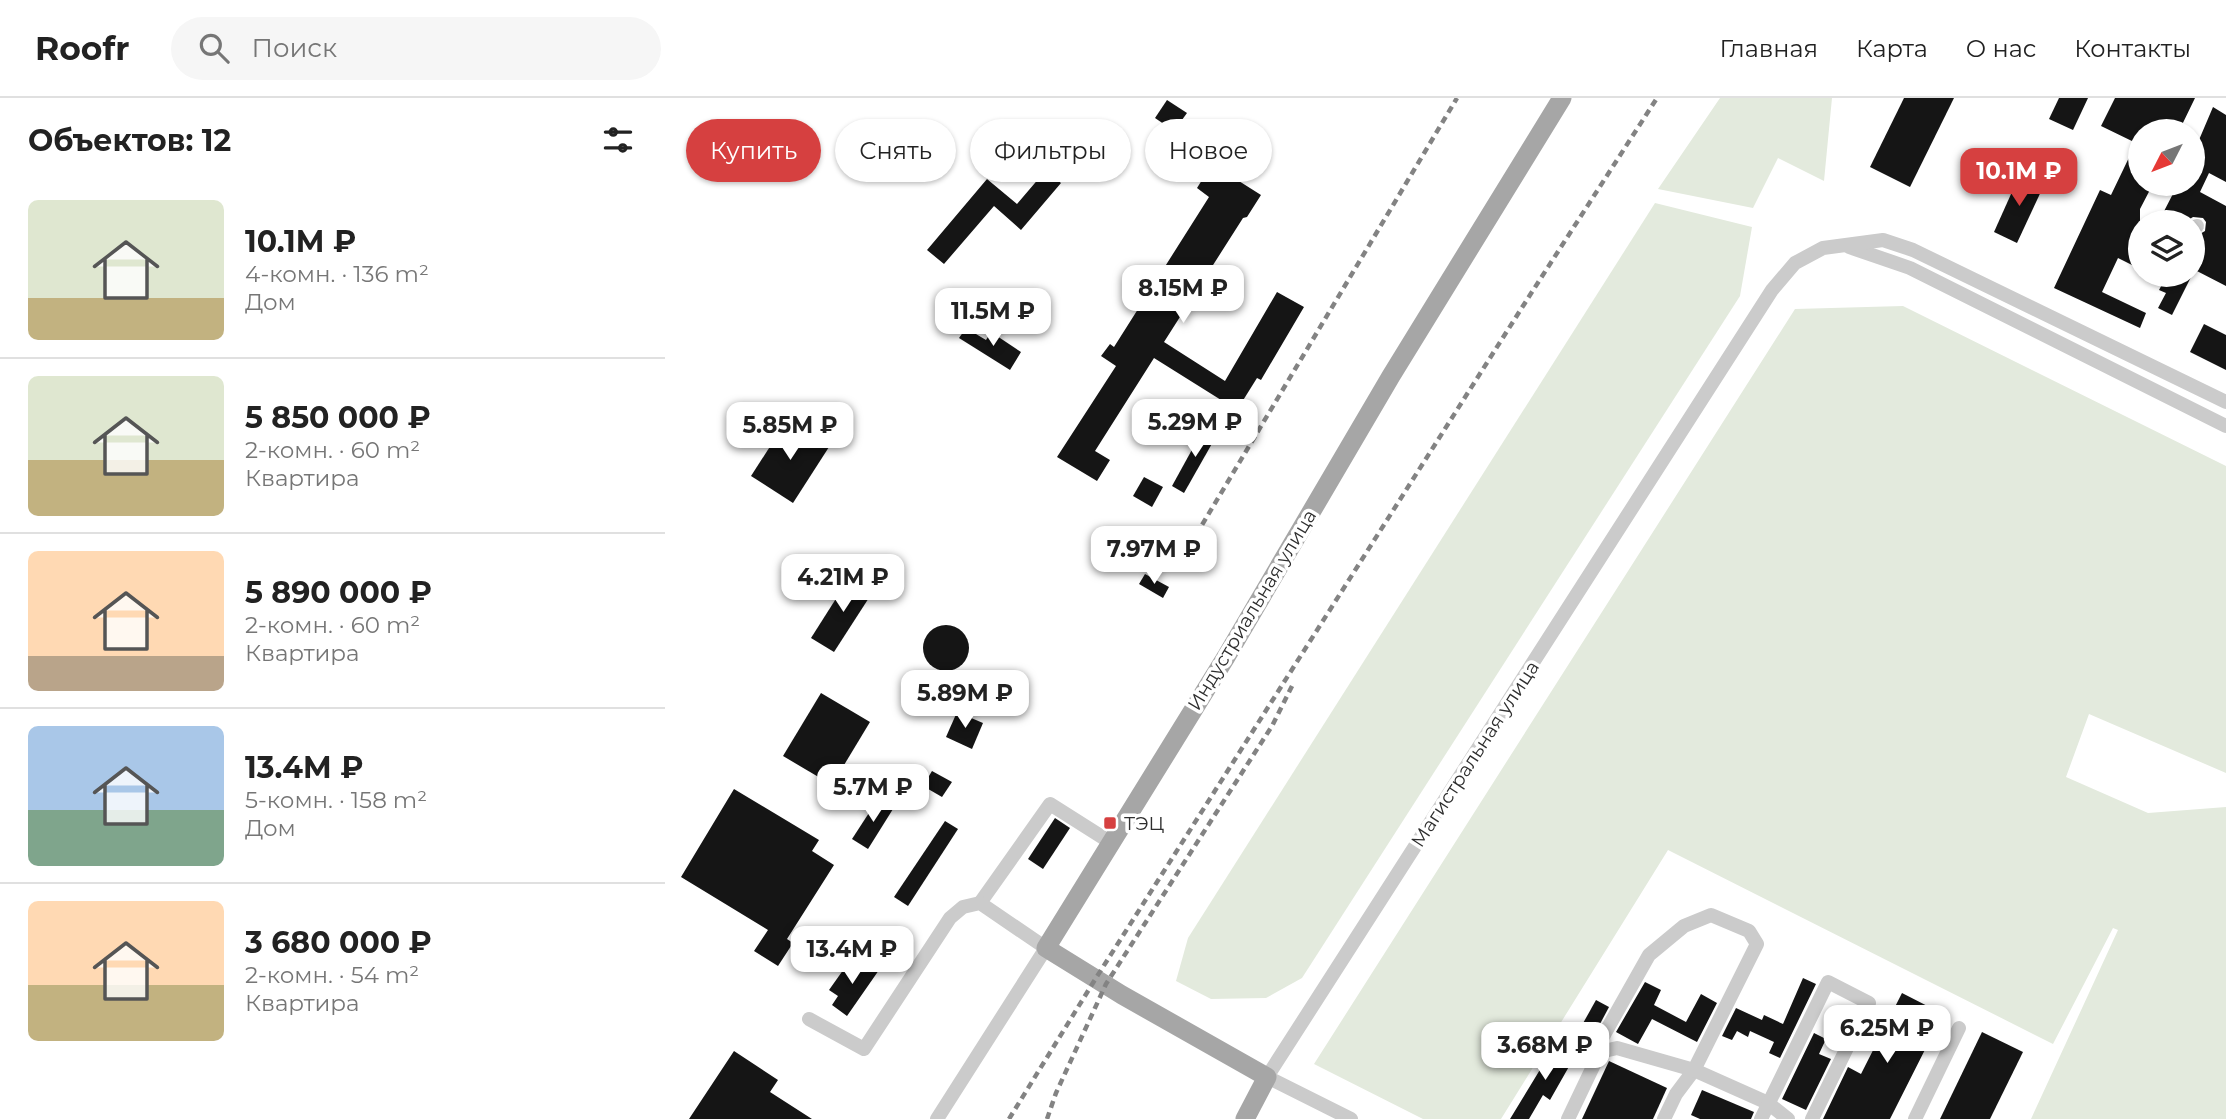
<!DOCTYPE html>
<html lang="ru">
<meta charset="utf-8">
<style>
body{margin:0;font-family:Montserrat,sans-serif;background:#f6f6f6;color:#222;height:100vh;display:flex;flex-direction:column;font-size:26px;white-space:nowrap}
*{box-sizing:border-box;margin:0}
p{font-size:23px;color:#767676}
.icon{flex:none;width:38px;height:38px;fill:none;stroke:currentColor;stroke-width:2;stroke-linecap:round;stroke-linejoin:round}
.map{position:relative;flex:1;overflow:hidden}
.side{display:flex;flex-direction:column;background:#fff;width:665px}
.side>*{flex:none}
.top-card{position:absolute;left:21px;top:21px;width:665px;height:63px;display:flex;gap:14px}
.needle{width:46px;rotate:228deg}
.controls{position:absolute;left:1463px;top:21px;display:grid;gap:14px}
.controls a{display:grid;place-items:center;width:77px;height:77px;border-radius:50%;background:#fff;box-shadow:0 2px 5px #0004;font-size:35px}
.price{position:absolute;translate:-50% -60px;padding:0 16px;border-radius:14px;background:#fff;color:#222;font-size:23px;line-height:46px;filter:drop-shadow(0 2px 4px #0008)}
.price::after{content:'';position:absolute;left:50%;top:42px;width:21px;height:16px;margin-left:-10px;background:inherit;clip-path:polygon(0 0,100% 0,50% 100%)}
.price.on{background:#d64040;color:#fff}
ul{padding:0;list-style:none}
li{display:flex;align-items:center;gap:21px;height:175px;padding:0 28px}
li+li{border-top:2px solid #e0e0e0}
li span{display:grid;place-items:center;flex:none;width:196px;height:140px;border-radius:10px;color:#555}
li>.icon{margin-inline-start:auto}
span .icon{width:84px;height:84px;fill:#fffc;stroke-width:1}
li b{font-size:30px}
h2{display:flex;justify-content:space-between;align-items:center;height:84px;padding:0 28px;font-size:30px}
.pill{padding:0 24px;border-radius:32px;background:#fff;box-shadow:0 2px 5px #0004;font-size:24px;line-height:63px}
.pill.on{background:#d64040;color:#fff}
header{display:flex;align-items:center;gap:42px;box-sizing:border-box;height:98px;padding:0 35px;background:#fff;border-bottom:2px solid #e0e0e0}
header strong{font-size:33px}
nav{display:flex;gap:38px;margin-inline-start:auto;font-size:24px}
.search{width:490px;height:63px;background:#f6f6f6;display:flex;align-items:center;gap:18px;box-sizing:border-box;padding:0 24px;border-radius:38px;color:#767676;font-size:26px}
main{display:flex;flex:1;min-height:0}
.map>svg:first-child{display:block}
.green{fill:#e3eadd}
.building{fill:#151515}
.lines{fill:none;stroke-linecap:round;stroke-linejoin:round}
.minor{stroke:#cbcbcb;stroke-width:14}
.major{stroke:#a6a6a6;stroke-width:19}
.rail{stroke:#838383;stroke-width:4.5;stroke-dasharray:7 5;stroke-linecap:butt}
.poi-dot{fill:#d64040;stroke:#fff;stroke-width:2.5}
.labels{text-anchor:middle;dominant-baseline:central;stroke-width:7;stroke-linejoin:round;paint-order:stroke}
.street-label{font-size:19px;fill:#2e2e2e;stroke:#fff}
.poi-label{font-size:19px;fill:#2e2e2e;stroke:#fff;text-anchor:start}
</style>
<header>
<strong>Roofr</strong>
<div class="search"><svg class="icon" aria-label="search" viewBox="0 0 24 24"><circle cx="10" cy="10" r="6"/><path d="M15 15l6 6"/></svg>Поиск</div>
<nav><a>Главная</a><a>Карта</a><a>О нас</a><a>Контакты</a></nav>
</header>
<main>
<section class="side">
<h2>Объектов: 12<svg class="icon" aria-label="filters" viewBox="0 0 24 24"><path d="M4 7h16M4 17h16"/><circle cx="9" cy="7" r="2"/><circle cx="15" cy="17" r="2"/></svg></h2>
<ul>
<li><span style="background:linear-gradient(#dfe7d0 70%,#c2b280 0)"><svg class="icon" aria-label="home" viewBox="0 0 24 24"><path d="M3 11l9-7 9 7M6 9v11h12V9"/></svg></span><div><b>10.1M ₽</b><p>4-комн. · 136 m²</p><p>Дом</p></div></li>
<li><span style="background:linear-gradient(#dfe7d0 60%,#c2b280 0)"><svg class="icon" aria-label="home" viewBox="0 0 24 24"><path d="M3 11l9-7 9 7M6 9v11h12V9"/></svg></span><div><b>5 850 000 ₽</b><p>2-комн. · 60 m²</p><p>Квартира</p></div></li>
<li><span style="background:linear-gradient(#ffd9b3 75%,#b9a48a 0)"><svg class="icon" aria-label="home" viewBox="0 0 24 24"><path d="M3 11l9-7 9 7M6 9v11h12V9"/></svg></span><div><b>5 890 000 ₽</b><p>2-комн. · 60 m²</p><p>Квартира</p></div></li>
<li><span style="background:linear-gradient(#a9c7e8 60%,#7fa58c 0)"><svg class="icon" aria-label="home" viewBox="0 0 24 24"><path d="M3 11l9-7 9 7M6 9v11h12V9"/></svg></span><div><b>13.4M ₽</b><p>5-комн. · 158 m²</p><p>Дом</p></div></li>
<li><span style="background:linear-gradient(#ffd9b3 60%,#c2b280 0)"><svg class="icon" aria-label="home" viewBox="0 0 24 24"><path d="M3 11l9-7 9 7M6 9v11h12V9"/></svg></span><div><b>3 680 000 ₽</b><p>2-комн. · 54 m²</p><p>Квартира</p></div></li>
</ul>
</section>
<div class="map">
<svg width="1561" height="1021" viewBox="0 0 1561 1021">
<rect width="100%" height="100%" fill="#fff"/>
<g class="green">
<path d="M1055,0h112l-8,83 -46,-23 -25,50 -95,-19z"/>
<path d="M990,105l97,24 -12,69 -438,682 -36,20 -55,1 -35,-18 12,-43z"/>
<path d="M1238,208l323,160v307l-137,-59 -23,63 82,36 78,-6v312h-195l87,-189 -5,-2 -60,116 -385,-194 -167,269h-78l-109,-55 481,-755z"/>
</g>
<g class="building">
<path d="M1239,0h50l-44,89 -40,-20z"/>
<path d="M1394,0h29l-15,32 -24,-11z"/>
<path d="M1450,0h80l-16,33h-39v53h13l-13,25v60l-22,-11 -16,34 44,21 -6,15 -86,-40 46,-98 11,5 25,-52 -35,-17z"/>
<path d="M502,2l20,13 -13,18 -19,-13z"/>
<path d="M1548,9l13,8v67l-17,-9 -9,19 26,14v80l-33,-17v-31l12,-7 1,-9 -3,-4 -10,-1 -8,5h-18l-7,-3 18,-35h15v-30z"/>
<path d="M547,66l49,31 -14,22 -4,1 -79,124 61,39 52,-89 27,15 -43,73 -4,-2 -20,32 -83,-52 -59,93 15,9 -13,21 -40,-24 59,-91 -15,-10 9,-12 4,3 95,-150 -12,-9z"/>
<path d="M381,72l15,13 -40,47 -27,-24 -50,58 -17,-14 60,-71 30,25z"/>
<path d="M1355,76l24,11 -27,58 -23,-11z"/>
<path d="M1502,177h25l-20,40 -14,-7 8,-15 -7,-3z"/>
<path d="M1539,226l22,11v35l-36,-18z"/>
<path d="M301,230l20,12 5,-8 30,20 -11,18 -51,-32z"/>
<path d="M122,322l42,27 -36,56 -42,-27z"/>
<path d="M540,328l13,7 -34,60 -12,-7z"/>
<path d="M479,379l19,10 -11,20 -19,-11z"/>
<path d="M480,476l24,13 -6,11 -24,-14z"/>
<path d="M186,477l23,15 -40,62 -23,-14z"/>
<circle cx="281" cy="550" r="23"/>
<path d="M156,595l49,29 -38,63 -49,-29z"/>
<path d="M292,614l26,11 -11,26 -26,-12z"/>
<path d="M267,673l20,11 -10,15 -19,-11z"/>
<path d="M69,691l85,51 -7,11 22,14 -47,74 6,4 -15,23 -24,-15 14,-21 -87,-53z"/>
<path d="M213,701l15,10 -25,40 -16,-10z"/>
<path d="M390,720l15,10 -27,41 -15,-10z"/>
<path d="M280,723l13,8 -50,77 -14,-9z"/>
<path d="M201,862l13,10 -32,46 -15,-11 6,-9 -9,-6 17,-24 10,7z"/>
<path d="M1138,880l13,6 -36,74 -11,-5 5,-11 -24,-11 -2,6 -11,-6 -5,9 -10,-4 14,-28 26,12 2,-5 19,9z"/>
<path d="M980,884l16,8 -7,15 32,17 15,-28 16,9 -20,39 -45,-23 -14,25 -22,-12z"/>
<path d="M1237,895l41,21 -53,105h-67l25,-52 13,7z"/>
<path d="M931,902l13,7 -18,34 -14,-7z"/>
<path d="M1317,934l41,20 -33,67h-50z"/>
<path d="M1149,935l12,6 -7,15 12,5 -25,51 -24,-11z"/>
<path d="M890,947l20,11 -25,44 -7,-5 -14,24h-19z"/>
<path d="M69,953l44,29 -8,12 42,27h-123z"/>
<path d="M944,963l58,27 -14,31h-71z"/>
<path d="M1037,992l52,22 -3,7h-51l-9,-4z"/>
</g>
<g class="lines">
<g class="minor">
<path d="M1528,130l4,-2"/>
<path d="M1184,149l61,21 316,158"/>
<path d="M315,805l70,-99 60,38"/>
<path d="M144,921l55,30 86,-131 13,-11 17,-4 66,45 -109,171"/>
<path d="M935,954l1,-12 48,-85 35,-29 27,-11 38,16 8,13 -63,126 -18,24 -12,25"/>
<path d="M686,1021l-84,-42 505,-787 23,-27 28,-15 60,-8 30,10 313,152"/>
<path d="M903,1021l32,-67 17,-4 77,22 74,33 20,16"/>
<path d="M1096,1021l67,-137 41,21 -57,116"/>
<path d="M1250,1021l44,-91"/>
</g>
<path class="major" d="M580,1021l22,-42 -145,-82 -76,-47 180,-291 165,-281 171,-278"/>
<g class="rail">
<path d="M531,437l261,-437"/>
<path d="M344,1021l87,-141 434,-683 127,-197"/>
<path d="M382,1021l9,-26 50,-109 166,-258 22,-44"/>
</g>
</g>
<rect class="poi-dot" x="438" y="718" width="14" height="14" rx="3.5"/>
<g class="labels">
<g class="street-label">
<text transform="translate(587 512) rotate(-59)">Индустриальная улица</text>
<text transform="translate(810 656) rotate(-57)">Магистральная улица</text>
</g>
<g class="poi-label">
<text x="459" y="725">ТЭЦ</text>
</g>
</g>
</svg>
<div class="controls">
<a><svg class="needle" viewBox="-14 -14 28 28"><path d="M0-13l5 13h-10z" fill="#e53935"/><path d="M0 13l5-13h-10z" fill="#767676"/></svg></a>
<a><svg class="icon" aria-label="layers" viewBox="0 0 24 24"><path d="M12 4l9 5-9 5-9-5zM3 14l9 5 9-5"/></svg></a>
</div>
<b class="price on" style="left:1354px;top:110px">10.1M ₽</b>
<b class="price" style="left:518px;top:227px">8.15M ₽</b>
<b class="price" style="left:328px;top:250px">11.5M ₽</b>
<b class="price" style="left:530px;top:361px">5.29M ₽</b>
<b class="price" style="left:125px;top:364px">5.85M ₽</b>
<b class="price" style="left:489px;top:488px">7.97M ₽</b>
<b class="price" style="left:178px;top:516px">4.21M ₽</b>
<b class="price" style="left:300px;top:632px">5.89M ₽</b>
<b class="price" style="left:208px;top:726px">5.7M ₽</b>
<b class="price" style="left:187px;top:888px">13.4M ₽</b>
<b class="price" style="left:1222px;top:967px">6.25M ₽</b>
<b class="price" style="left:880px;top:984px">3.68M ₽</b>
<div class="top-card">
<a class="pill on">Купить</a>
<a class="pill">Снять</a>
<a class="pill">Фильтры</a>
<a class="pill">Новое</a>
</div>
</div>
</main>
